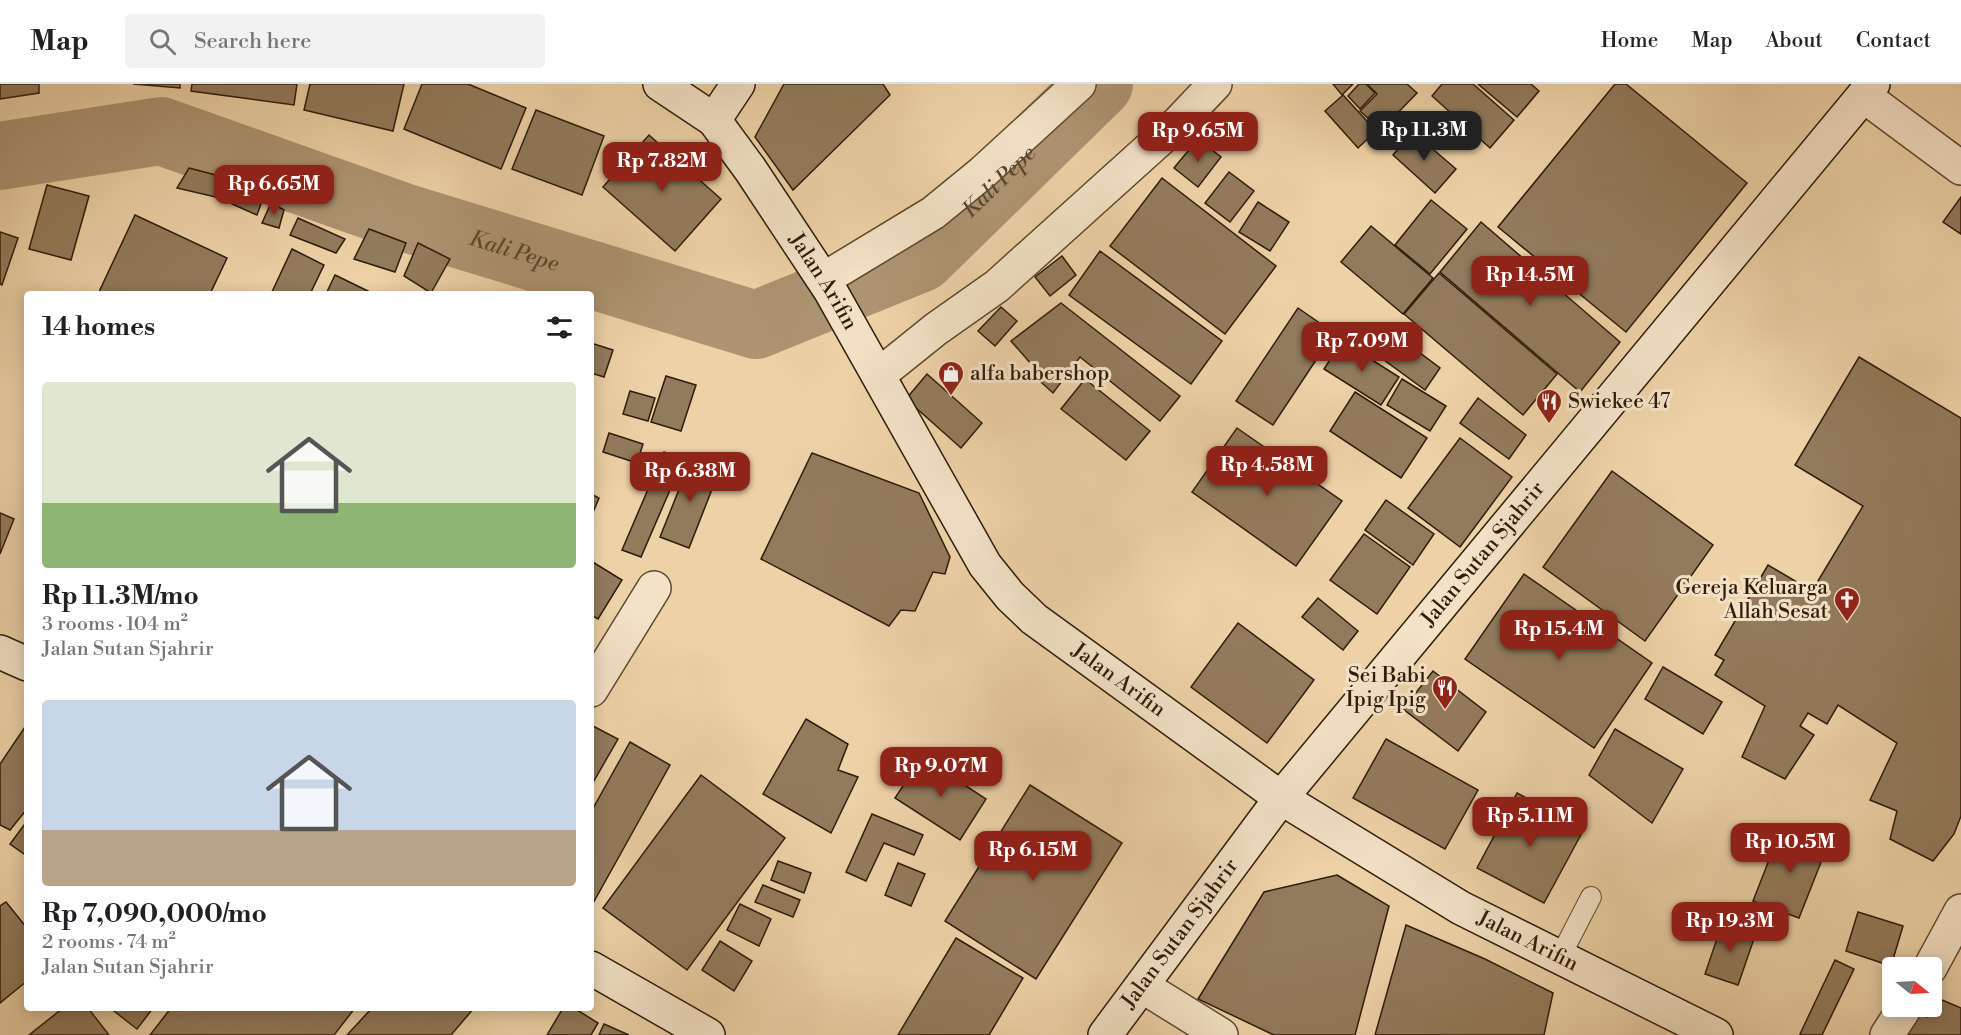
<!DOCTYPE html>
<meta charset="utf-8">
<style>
body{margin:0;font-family:"Libre Bodoni",serif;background:#f2f2f2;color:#202124;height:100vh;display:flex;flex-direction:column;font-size:22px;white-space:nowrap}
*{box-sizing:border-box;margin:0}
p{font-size:20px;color:#757577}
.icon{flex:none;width:33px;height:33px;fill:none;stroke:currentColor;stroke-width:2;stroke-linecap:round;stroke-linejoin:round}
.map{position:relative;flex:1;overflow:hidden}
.details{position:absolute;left:24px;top:207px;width:570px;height:720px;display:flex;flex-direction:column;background:#fff;border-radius:6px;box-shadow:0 3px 15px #0003}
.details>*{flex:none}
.needle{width:39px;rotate:108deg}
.controls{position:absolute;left:1882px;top:873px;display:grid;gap:12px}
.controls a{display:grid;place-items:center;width:60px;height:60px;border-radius:6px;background:#fff;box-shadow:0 3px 15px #0003;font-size:30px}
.price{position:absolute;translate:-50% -51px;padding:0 14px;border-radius:12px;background:#8f2418;color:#fff;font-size:20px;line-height:39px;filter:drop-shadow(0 2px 3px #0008)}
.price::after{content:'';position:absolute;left:50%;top:36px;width:18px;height:14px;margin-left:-9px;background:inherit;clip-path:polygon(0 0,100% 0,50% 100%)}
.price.on{background:#222;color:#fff}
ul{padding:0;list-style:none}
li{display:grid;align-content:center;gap:12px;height:318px;padding:0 18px}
li span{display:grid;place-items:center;height:186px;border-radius:6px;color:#555}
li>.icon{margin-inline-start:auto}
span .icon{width:108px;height:108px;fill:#fffc;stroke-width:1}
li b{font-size:26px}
h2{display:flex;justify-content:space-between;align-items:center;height:72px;padding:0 18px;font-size:26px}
header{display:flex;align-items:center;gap:36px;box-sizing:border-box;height:84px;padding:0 30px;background:#fff;border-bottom:2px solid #e0e0e0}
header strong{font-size:28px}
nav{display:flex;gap:33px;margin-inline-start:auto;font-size:21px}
.search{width:420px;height:54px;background:#f2f2f2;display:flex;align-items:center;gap:15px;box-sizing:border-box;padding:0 21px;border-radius:6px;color:#757577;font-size:22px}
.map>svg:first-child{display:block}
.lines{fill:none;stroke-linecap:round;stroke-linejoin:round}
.river{stroke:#ad9472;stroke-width:68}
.building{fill:#927b5c;stroke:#2e1c0a;stroke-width:1.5}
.lane-casing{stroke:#5e4a31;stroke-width:22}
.street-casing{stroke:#5e4a31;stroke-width:36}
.secondary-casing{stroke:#2e1c0a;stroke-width:36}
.lane{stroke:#f4e2c6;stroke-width:20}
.street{stroke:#f4e2c6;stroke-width:33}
.secondary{stroke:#f4e2c6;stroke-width:33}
.labels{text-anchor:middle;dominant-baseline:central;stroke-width:6;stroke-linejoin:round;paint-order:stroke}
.street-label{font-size:21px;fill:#2e1c0a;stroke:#f4e2c6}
.poi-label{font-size:21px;fill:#2e1c0a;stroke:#f4e2c6;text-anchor:start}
.water-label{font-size:22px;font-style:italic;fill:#5a462e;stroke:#f4e2c6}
</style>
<header>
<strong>Map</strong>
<div class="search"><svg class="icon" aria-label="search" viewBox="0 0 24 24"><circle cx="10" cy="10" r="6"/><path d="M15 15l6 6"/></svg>Search here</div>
<nav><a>Home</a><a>Map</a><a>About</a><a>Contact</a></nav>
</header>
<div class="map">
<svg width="1961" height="951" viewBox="0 0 1961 951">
<rect width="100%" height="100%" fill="#eed2a7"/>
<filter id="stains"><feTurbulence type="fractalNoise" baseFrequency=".00333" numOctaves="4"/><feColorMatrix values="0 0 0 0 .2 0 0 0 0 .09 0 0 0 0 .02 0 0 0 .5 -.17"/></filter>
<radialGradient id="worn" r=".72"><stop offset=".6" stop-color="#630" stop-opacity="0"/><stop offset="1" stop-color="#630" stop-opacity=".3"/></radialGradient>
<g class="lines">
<path class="river" id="s1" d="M0,72l161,-25 245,87 350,107 165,-67 178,-174"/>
</g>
<g class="building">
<path d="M0,0h39v9l-39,6z"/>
<path d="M133,0h47v4z"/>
<path d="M192,0h105l-3,21 -103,-14z"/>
<path d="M310,0h94l-11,47 -89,-21z"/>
<path d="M422,0h46l58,24 -25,61 -97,-40z"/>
<path d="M784,0h99l7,11 -97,95 -38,-53z"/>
<path d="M1333,0h20l-11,11z"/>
<path d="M1359,0h7l9,9 -15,16 -12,-13z"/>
<path d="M1367,0h40l10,9 -36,37 -21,-19 17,-17z"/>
<path d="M1442,0h31l41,36 -24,28 -58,-52z"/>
<path d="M1478,0h53l8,7 -22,26z"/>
<path d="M1615,0h11l121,99 -121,149 -128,-105z"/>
<path d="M1343,11l33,36 -18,17 -33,-37z"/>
<path d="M536,26l68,26 -22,59 -70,-26z"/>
<path d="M1413,48l43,37 -21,24 -42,-38z"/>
<path d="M649,51l72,64 -46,52 -72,-64z"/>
<path d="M1198,55l23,18 -23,30 -24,-19z"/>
<path d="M189,84l46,12 -11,19 -47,-11z"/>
<path d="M1229,88l25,19 -24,31 -25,-19z"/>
<path d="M1162,94l114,88 -51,68 -115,-88z"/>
<path d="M47,101l42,11 -18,64 -42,-11z"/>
<path d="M243,102l20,12 -6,17 -25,-11z"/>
<path d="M1961,113v37l-18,-12z"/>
<path d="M1431,116l36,29 -37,45 -35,-29z"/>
<path d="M1258,118l31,20 -19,29 -31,-19z"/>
<path d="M271,119l13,7 -5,18 -17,-5z"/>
<path d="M135,131l92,43 -17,36h-112z"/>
<path d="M298,134l47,21 -9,14 -46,-18z"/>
<path d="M1481,138l139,120 -40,50 -140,-120z"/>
<path d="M1371,142l62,52 -30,36 -62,-52z"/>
<path d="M369,145l37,14 -11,29 -41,-13z"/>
<path d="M0,148l18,6 -16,47 -2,-1z"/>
<path d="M418,159l32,16 -19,34 -27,-17z"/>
<path d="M292,165l32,16 -14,29h-39z"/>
<path d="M1100,167l122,90 -31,43 -122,-89z"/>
<path d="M1062,172l14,19 -26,21 -15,-19z"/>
<path d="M1439,189l118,101 -34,41 -119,-101z"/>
<path d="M335,191l39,19h-48z"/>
<path d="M1061,219l119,93 -20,25 -80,-64 -27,36 -21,-19v-9l-21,-24z"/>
<path d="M1001,223l16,14 -22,25 -17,-15z"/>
<path d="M1298,224l36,25 -61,92 -37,-24z"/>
<path d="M1392,248l48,36 -15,22 -49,-36z"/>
<path d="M1342,257l57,36 -18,28 -57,-36z"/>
<path d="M591,259l22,7 -9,27 -13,-4z"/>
<path d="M1859,273l102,61v398l-7,18 -21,27 -43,-22 7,-28 -27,-11 27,-57 -59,-38 -11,19 -19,-11 -8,13 14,9 -29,44 -43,-22 23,-51 -50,-31 9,-15 -9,-5 53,-90 44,26 51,-85 -68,-41z"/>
<path d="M927,290l55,49 -21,25 -55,-49z"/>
<path d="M666,292l30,9 -15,46 -30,-9z"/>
<path d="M1085,295l65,52 -24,29 -65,-51z"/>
<path d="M1402,295l44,27 -16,25 -43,-26z"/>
<path d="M630,307l25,7 -7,23 -25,-7z"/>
<path d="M1355,308l72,46 -26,40 -71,-47z"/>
<path d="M1478,314l48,37 -17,24 -49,-36z"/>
<path d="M1237,344l105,73 -46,65 -104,-74z"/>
<path d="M609,349l34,11 -6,19 -34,-11z"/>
<path d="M1460,354l52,39 -52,70 -52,-39z"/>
<path d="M664,368l19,8 -42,97 -19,-7z"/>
<path d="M812,369l107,40 31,64 -5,17 -12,-2 -18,39 -14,-1 -12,16 -128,-67z"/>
<path d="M692,373l28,12 -31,79 -29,-11z"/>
<path d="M1612,387l101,74 -68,96 -102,-74z"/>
<path d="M591,410l8,4 -8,19z"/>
<path d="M1386,416l48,34 -21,31 -48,-35z"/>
<path d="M0,429l14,6 -14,35z"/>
<path d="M1364,450l46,33 -33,47 -47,-34z"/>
<path d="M591,477l31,19 -24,39 -7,-4z"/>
<path d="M1524,490l128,89 -58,85 -129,-89z"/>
<path d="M1318,514l40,33 -15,19 -41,-33z"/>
<path d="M1238,539l76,57 -47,63 -76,-56z"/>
<path d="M1663,583l59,35 -19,32 -58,-35z"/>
<path d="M1433,587l53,41 -28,39 -55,-42z"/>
<path d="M806,635l42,25 -10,26 20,7 -27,56 -68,-39z"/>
<path d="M27,640v85l-17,21 -10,-5v-61z"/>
<path d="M591,641l27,14 -27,47z"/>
<path d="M1615,645l68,40 -31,54 -63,-48z"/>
<path d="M1386,655l92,51 -33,59 -92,-51z"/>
<path d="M630,658l40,23 -78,140 -1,-93z"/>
<path d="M922,673l64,42 -26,41 -65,-42z"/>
<path d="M701,691l84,63 -98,132 -84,-62z"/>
<path d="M1030,701l92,58 -86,136 -91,-58z"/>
<path d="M1517,709l67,36 -40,74 -67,-35z"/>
<path d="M872,730l51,21 -9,20 -30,-12 -18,38 -20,-9z"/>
<path d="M27,737v35l-17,-12z"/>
<path d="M1781,745l46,18 -28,71 -46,-17z"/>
<path d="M778,777l33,12 -7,20 -33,-13z"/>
<path d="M898,779l27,11 -14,32 -26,-11z"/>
<path d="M1337,791l52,31 -34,129h-81l-76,-36 66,-107z"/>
<path d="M763,801l37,15 -7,17 -38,-15z"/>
<path d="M6,818l21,26v53l-27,22v-97z"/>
<path d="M740,820l31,15 -12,27 -32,-16z"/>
<path d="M1858,828l45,14 -12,40 -45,-15z"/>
<path d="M1723,837l33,12 -18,52 -33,-11z"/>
<path d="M1406,841l79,34 68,34 -9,42h-169z"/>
<path d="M956,854l67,40 -34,57h-91z"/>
<path d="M720,857l32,20 -18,30 -32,-21z"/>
<path d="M1835,876l19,9 -32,66h-19l-3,-1z"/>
<path d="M1935,913l26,11v27h-53l9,-22 10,4z"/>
<path d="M63,924h25l21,27h-80z"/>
<path d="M110,924h43l-16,21z"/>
<path d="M171,924h184l-21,27h-184z"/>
<path d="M372,924h102l-23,27h-104z"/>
<path d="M563,924h11l24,15 -7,12h-44z"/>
<path d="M604,940l25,11h-30z"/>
</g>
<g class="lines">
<defs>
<path id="lane" d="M1559,875l32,-62"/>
<g id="street">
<path d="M1864,12l97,72"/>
<path d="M824,195l109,-66 49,-40 97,-89"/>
<path d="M880,290l56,-45 61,-43 182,-164 36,-38"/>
<path d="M591,606l63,-102"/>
<path d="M1930,884l31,-57"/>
<path d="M1142,902l79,49"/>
<path d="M1887,951l19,-29"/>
</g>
<g id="secondary">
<path id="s2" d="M660,0l54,36 36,49 80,121 155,275 25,31 24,23 247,179 180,110 255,127"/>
<path d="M714,36l24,-36"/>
<path d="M0,568l27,12"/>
<path d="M591,884l117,67"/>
<path id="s3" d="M1105,951l176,-237 592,-714"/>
</g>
</defs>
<use href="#lane" class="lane-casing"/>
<use href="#street" class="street-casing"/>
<use href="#secondary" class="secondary-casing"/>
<use href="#lane" class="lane"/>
<use href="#street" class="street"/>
<use href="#secondary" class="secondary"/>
</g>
<defs>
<symbol id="shop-pin" viewBox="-11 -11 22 30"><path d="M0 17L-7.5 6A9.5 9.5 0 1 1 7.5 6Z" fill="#8f2418" stroke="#f4e2c6"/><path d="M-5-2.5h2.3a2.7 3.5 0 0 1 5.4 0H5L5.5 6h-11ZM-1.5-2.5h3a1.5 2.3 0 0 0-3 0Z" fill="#fff"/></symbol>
<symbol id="restaurant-pin" viewBox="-11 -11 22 30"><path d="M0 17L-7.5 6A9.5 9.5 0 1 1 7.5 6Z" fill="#8f2418" stroke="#f4e2c6"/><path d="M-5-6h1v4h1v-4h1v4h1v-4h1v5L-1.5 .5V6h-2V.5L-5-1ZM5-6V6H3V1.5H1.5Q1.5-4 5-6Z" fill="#fff"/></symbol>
<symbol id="church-pin" viewBox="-11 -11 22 30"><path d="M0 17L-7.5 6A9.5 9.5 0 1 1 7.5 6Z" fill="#8f2418" stroke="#f4e2c6"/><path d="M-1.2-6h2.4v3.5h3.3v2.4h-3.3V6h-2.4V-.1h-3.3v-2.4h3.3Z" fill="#fff"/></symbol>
</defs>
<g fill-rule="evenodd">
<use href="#shop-pin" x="936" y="275" width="30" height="40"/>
<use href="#restaurant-pin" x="1534" y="303" width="30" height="40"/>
<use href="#church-pin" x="1832" y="501" width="30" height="40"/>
<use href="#restaurant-pin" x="1430" y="589" width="30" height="40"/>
</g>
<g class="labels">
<g class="street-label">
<text stroke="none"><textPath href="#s2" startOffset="260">Jalan Arifin</textPath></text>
<text stroke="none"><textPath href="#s3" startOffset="612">Jalan Sutan Sjahrir</textPath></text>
<text stroke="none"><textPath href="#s2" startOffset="764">Jalan Arifin</textPath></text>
<text stroke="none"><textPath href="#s3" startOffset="126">Jalan Sutan Sjahrir</textPath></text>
<text stroke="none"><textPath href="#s2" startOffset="1250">Jalan Arifin</textPath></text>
</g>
<g class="poi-label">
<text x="970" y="290">alfa babershop</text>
<text x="1568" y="318">Swiekee 47</text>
<text x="1828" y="504" text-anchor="end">Gereja Keluarga<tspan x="1828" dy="24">Allah Sesat</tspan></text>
<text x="1426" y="592" text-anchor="end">Sei Babi<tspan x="1426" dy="24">Ipig Ipig</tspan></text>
</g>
<g class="water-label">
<text stroke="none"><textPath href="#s1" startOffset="1076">Kali Pepe</textPath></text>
<text stroke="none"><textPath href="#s1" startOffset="536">Kali Pepe</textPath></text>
</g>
</g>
<rect width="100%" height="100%" filter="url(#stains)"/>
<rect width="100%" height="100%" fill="url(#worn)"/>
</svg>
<div class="controls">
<a><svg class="needle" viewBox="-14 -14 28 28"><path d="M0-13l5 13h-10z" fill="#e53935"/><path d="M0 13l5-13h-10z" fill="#757577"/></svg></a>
</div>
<b class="price on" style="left:1424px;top:78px">Rp 11.3M</b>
<b class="price" style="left:1198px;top:79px">Rp 9.65M</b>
<b class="price" style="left:662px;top:109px">Rp 7.82M</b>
<b class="price" style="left:274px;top:132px">Rp 6.65M</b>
<b class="price" style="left:1530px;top:223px">Rp 14.5M</b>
<b class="price" style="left:1362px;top:289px">Rp 7.09M</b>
<b class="price" style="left:1267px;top:413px">Rp 4.58M</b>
<b class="price" style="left:690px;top:419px">Rp 6.38M</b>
<b class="price" style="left:1559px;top:577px">Rp 15.4M</b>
<b class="price" style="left:941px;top:714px">Rp 9.07M</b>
<b class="price" style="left:1530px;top:764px">Rp 5.11M</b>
<b class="price" style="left:1790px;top:790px">Rp 10.5M</b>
<b class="price" style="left:1033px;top:798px">Rp 6.15M</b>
<b class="price" style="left:1730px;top:869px">Rp 19.3M</b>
<section class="details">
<h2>14 homes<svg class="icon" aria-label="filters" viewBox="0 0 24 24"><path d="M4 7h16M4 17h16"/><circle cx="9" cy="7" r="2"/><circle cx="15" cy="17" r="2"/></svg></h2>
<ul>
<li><span style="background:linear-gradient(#dfe7d0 65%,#8fb573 0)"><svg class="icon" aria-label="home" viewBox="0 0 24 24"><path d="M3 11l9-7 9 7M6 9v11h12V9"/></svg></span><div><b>Rp 11.3M/mo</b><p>3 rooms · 104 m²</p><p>Jalan Sutan Sjahrir</p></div></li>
<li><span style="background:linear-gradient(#c9d6e8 70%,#b9a48a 0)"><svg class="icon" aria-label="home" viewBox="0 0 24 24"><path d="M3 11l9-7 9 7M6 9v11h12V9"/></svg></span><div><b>Rp 7,090,000/mo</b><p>2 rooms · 74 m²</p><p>Jalan Sutan Sjahrir</p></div></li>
</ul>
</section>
</div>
